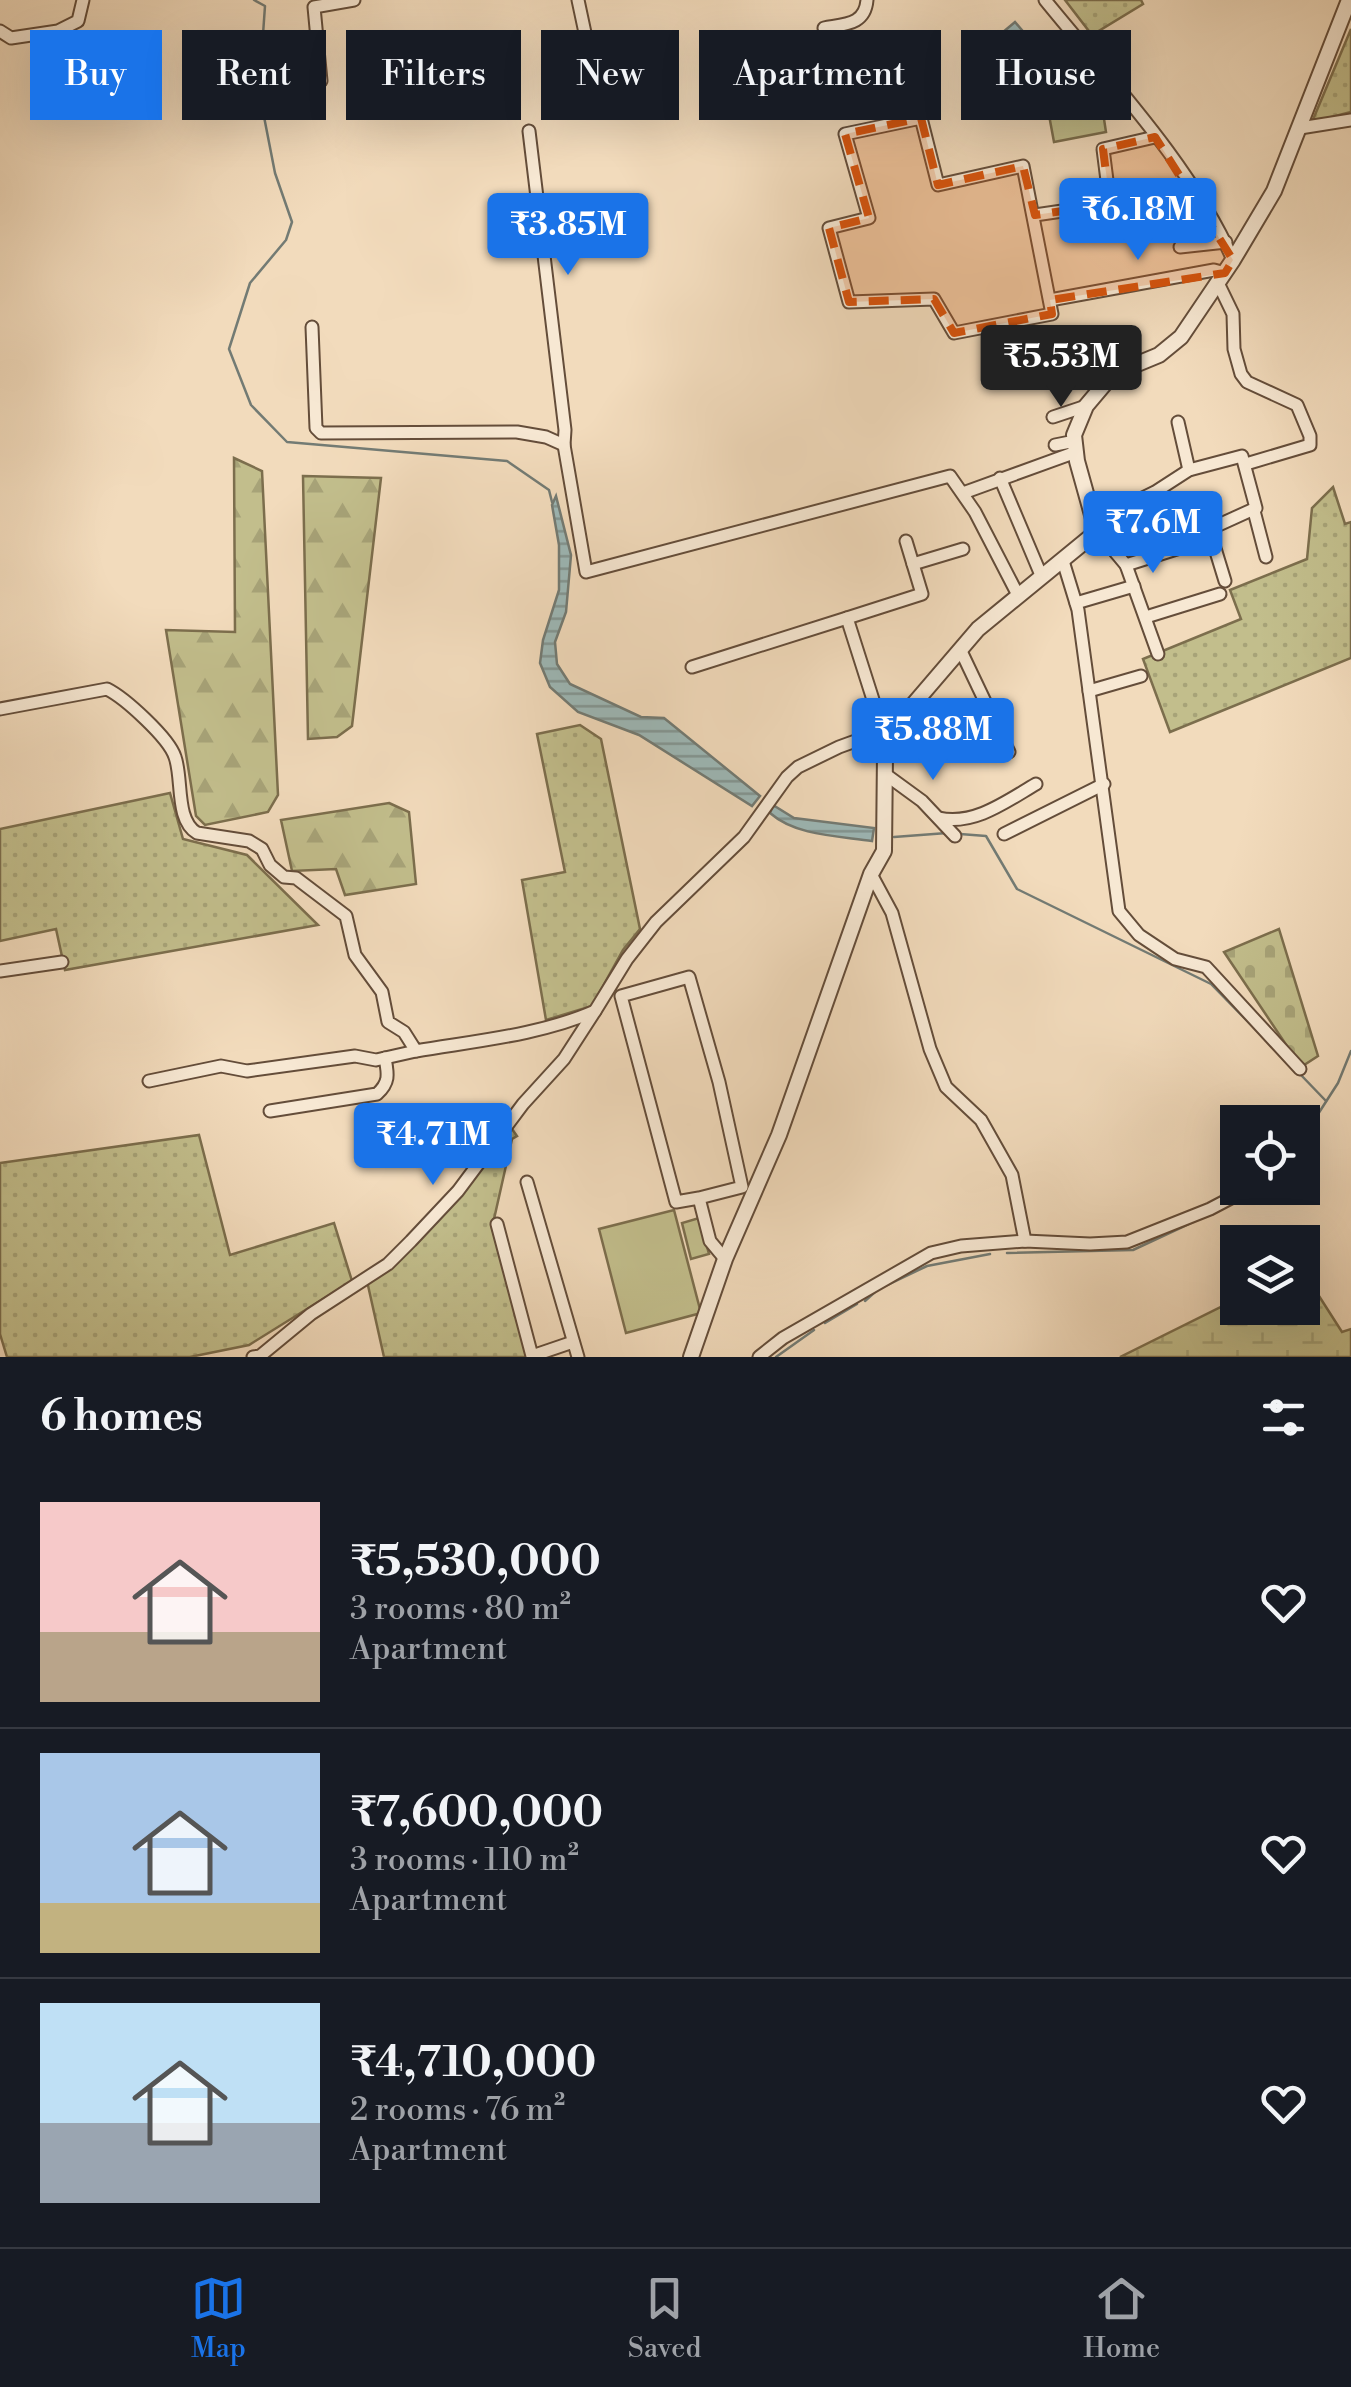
<!DOCTYPE html>
<meta charset="utf-8">
<style>
body{margin:0;font-family:"Libre Bodoni",serif;background:#242831;color:#f1f3f6;height:100vh;display:flex;flex-direction:column;font-size:38px;white-space:nowrap}
*{box-sizing:border-box;margin:0}
p{font-size:32px;color:#9ea1a6}
.icon{flex:none;width:55px;height:55px;fill:none;stroke:currentColor;stroke-width:2;stroke-linecap:round;stroke-linejoin:round}
.map{position:relative;height:1357px;overflow:hidden}
.side{display:flex;flex-direction:column;background:#171b24;flex:1}
.side>*{flex:none}
.banner{position:absolute;left:30px;top:30px;width:1292px;height:90px;display:flex;gap:20px}
.controls{position:absolute;left:1220px;top:1105px;display:grid;gap:20px}
.controls a{display:grid;place-items:center;width:100px;height:100px;border-radius:0px;background:#171b24;box-shadow:0 10px 40px #0002;font-size:50px}
.price{position:absolute;translate:-50% -85px;padding:0 22px;border-radius:10px;background:#1a73e8;color:#fff;font-size:32px;line-height:65px;filter:drop-shadow(0 2px 5px #0008)}
.price::after{content:'';position:absolute;left:50%;top:60px;width:30px;height:22px;margin-left:-15px;background:inherit;clip-path:polygon(0 0,100% 0,50% 100%)}
.price.active{background:#222;color:#fff}
ul{padding:0;list-style:none}
li{display:flex;align-items:center;gap:30px;height:250px;padding:0 40px}
li+li{border-top:2px solid #363941}
li span{display:grid;place-items:center;flex:none;width:280px;height:200px;border-radius:0px;color:#555}
li>.icon{margin-inline-start:auto}
span .icon{width:120px;height:120px;fill:#fffc;stroke-width:1}
li b{font-size:42px}
h2{display:flex;justify-content:space-between;align-items:center;height:120px;padding:0 40px;font-size:42px}
.pill{padding:0 35px;border-radius:0px;background:#171b24;box-shadow:0 10px 40px #0002;font-size:35px;line-height:90px}
.pill.active{background:#1a73e8;color:#fff}
.tabs{display:flex;justify-content:space-around;align-items:center;height:140px;border-top:2px solid #363941;background:#171b24;font-size:28px;color:#9ea1a6}
.tabs a{display:grid;justify-items:center;gap:5px}
.tabs .active{color:#1a73e8}
.map>svg:first-child{display:block}
.grass{fill:url(#grass-dots);stroke:#7c6e4d;stroke-width:2.5}
.forest{fill:url(#forest-firs);stroke:#7c6e4d;stroke-width:2.5}
.wetland{fill:url(#wetland-marsh);stroke:#7c6e4d;stroke-width:2.5}
.cemetery{fill:url(#cemetery-stones);stroke:#7c6e4d;stroke-width:2.5}
.pitch{fill:#c2be8c;stroke:#7c6e4d;stroke-width:2.5}
.water{fill:url(#water-rules);stroke:#737b74;stroke-width:2.5}
.lines{fill:none;stroke-linecap:round;stroke-linejoin:round}
.stream{stroke:#737b74;stroke-width:2.5}
.minor-casing{stroke:#644d3a;stroke-width:15}
.tertiary-casing{stroke:#644d3a;stroke-width:18}
.minor{stroke:#f7e8d3;stroke-width:11}
.tertiary{stroke:#f7e8d3;stroke-width:14}
.marked{fill:#d6530c;fill-opacity:0.2;stroke:#d6530c;stroke-width:8;stroke-dasharray:20 12;stroke-linejoin:round}
</style>
<div class="map">
<svg width="1351" height="1357" viewBox="0 0 1351 1357">
<defs>
<pattern id="grass-dots" width="8" height="8" patternUnits="userSpaceOnUse" patternTransform="scale(2.5)"><rect width="8" height="8" fill="#c2be8c"/><path d="M2 2h.1M6 6h.1" fill="none" stroke="#a7a378" stroke-width="1.8" stroke-linecap="round"/></pattern>
<pattern id="forest-firs" width="22" height="20" patternUnits="userSpaceOnUse" patternTransform="scale(2.5)"><rect width="22" height="20" fill="#c2be8c"/><path d="M5 1l3.5 6h-7zM16 11l3.5 6h-7z" fill="#a7a378"/></pattern>
<pattern id="wetland-marsh" width="20" height="14" patternUnits="userSpaceOnUse" patternTransform="scale(2.5)"><rect width="20" height="14" fill="#c2be8c"/><path d="M1 5h8M5 5V1M11 12h8M15 12V8" fill="none" stroke="#a7a378"/></pattern>
<pattern id="cemetery-stones" width="16" height="16" patternUnits="userSpaceOnUse" patternTransform="scale(2.5)"><rect width="16" height="16" fill="#c2be8c"/><path d="M2 7V4a2 2 0 0 1 4 0v3zM10 15v-3a2 2 0 0 1 4 0v3z" fill="#a7a378"/></pattern>
<pattern id="water-rules" width="6" height="5" patternUnits="userSpaceOnUse" patternTransform="scale(2.5)"><rect width="6" height="5" fill="#9db9b8"/><path d="M0 2.5h6" fill="none" stroke="#819694"/></pattern>
</defs>
<rect width="100%" height="100%" fill="#f2dbbc"/>
<filter id="stains"><feTurbulence type="fractalNoise" baseFrequency=".002" numOctaves="4"/><feColorMatrix values="0 0 0 0 .2 0 0 0 0 .09 0 0 0 0 .02 0 0 0 .5 -.17"/></filter>
<radialGradient id="worn" r=".72"><stop offset=".6" stop-color="#630" stop-opacity="0"/><stop offset="1" stop-color="#630" stop-opacity=".3"/></radialGradient>
<g class="grass">
<path d="M1065,0h76l2,4 -51,31z"/>
<path d="M1351,29v83l-39,10z"/>
<path d="M1333,487l12,37 6,-2v136l-181,74 -27,-73 98,-40 -11,-29 77,-31 5,-51z"/>
<path d="M580,725l21,14 39,190 -17,21 -31,56 -46,14 -24,-140 43,-8 -28,-138z"/>
<path d="M170,793l13,46 64,16 71,70 -253,45 -9,-41 -56,12v-112z"/>
<path d="M512,1129l5,7 -5,3 -20,89 38,129h-146l-17,-76 81,-72z"/>
<path d="M199,1135l31,120 104,-32 18,58 -103,64 -59,12h-183l-7,-23v-171z"/>
</g>
<g class="forest">
<path d="M234,458l28,13 16,324 -10,17 -63,13 -9,-9 -30,-186 69,2z"/>
<path d="M303,476l78,2 -29,248 -15,11 -29,2z"/>
<path d="M389,803l20,9 7,72 -71,11 -9,-26 -44,2 -11,-51z"/>
</g>
<path class="wetland" d="M1303,1271l39,61 9,-3v28h-231l117,-58 1,9h64z"/>
<path class="cemetery" d="M1279,929l39,127 -17,11 -77,-115z"/>
<g class="pitch">
<path d="M1102,106l4,26 -52,10 -5,-27z"/>
<path d="M674,1210l27,103 -75,20 -27,-104z"/>
<path d="M699,1218l10,36 -18,5 -9,-36z"/>
</g>
<g class="water">
<path d="M1015,22l47,55 -3,3 -29,-33 -12,9 -13,-16 -5,3 -4,-5z"/>
<path d="M556,496l15,59 -5,57 -11,30 2,22 13,20 71,33 23,1 96,78 -8,10 -113,-71 -61,-23 -28,-25 -10,-24 3,-23 16,-50v-45l-7,-40z"/>
<path d="M773,805l21,13 80,10 -2,13c-33,-5 -76,-5 -102,-28z"/>
</g>
<g class="lines">
<g class="stream">
<path d="M254,0l11,6 -6,85 16,82 17,49 -6,18 -36,43 -21,66 22,56 36,37 220,19 42,29 3,12"/>
<path d="M960,834l26,2 31,53 194,95 48,49"/>
<path d="M894,837l53,-4"/>
<path d="M1300,1074l26,27"/>
<path d="M1302,1139l36,-56 13,-32"/>
<path d="M1236,1202l30,-14"/>
<path d="M1007,1253l126,-3 60,-28"/>
<path d="M887,1285l40,-19 63,-12"/>
<path d="M865,1301l10,-9"/>
<path d="M825,1323l32,-19"/>
<path d="M776,1357l38,-27"/>
</g>
<defs>
<g id="minor">
<path d="M578,0l22,103"/>
<path d="M1045,0c65,80 147,166 188,260"/>
<path d="M824,28c21,-4 41,-3 43,-28"/>
<path d="M0,31l11,7 47,-7 20,-10 5,-21"/>
<path d="M321,81l-7,-74 40,-7"/>
<path d="M921,118l17,67 85,-19 29,148 -98,19 -20,-34 -85,3 -20,-74 40,-10 -24,-84z"/>
<path d="M1300,128l51,-8"/>
<path d="M529,131l36,299 -1,15 22,127 364,-96 25,36 43,83"/>
<path d="M1035,215l75,-11 -7,-55 52,-12"/>
<path d="M1180,247l46,-5"/>
<path d="M1218,283l15,31 1,35 7,25 6,8 50,23 13,31v9l-64,19"/>
<path d="M1050,300l164,-30 11,3"/>
<path d="M312,327l4,101 5,5 196,-1 29,5 18,8"/>
<path d="M1053,417l33,-11"/>
<path d="M1178,422l11,48"/>
<path d="M1055,445l20,-4"/>
<path d="M1000,478l41,97"/>
<path d="M963,493l113,-41"/>
<path d="M1254,511l12,46"/>
<path d="M1094,522l61,-30 34,-22 53,-14 14,52 -44,20 -2,4 15,49"/>
<path d="M1095,528l31,37 32,89"/>
<path d="M1063,561l15,49 41,301 20,24 36,24 31,8 94,102"/>
<path d="M913,564l50,-15"/>
<path d="M1126,565l79,-25"/>
<path d="M1076,603l58,-17"/>
<path d="M1146,617l74,-23"/>
<path d="M960,649l49,103"/>
<path d="M692,667l155,-49"/>
<path d="M1089,691l52,-15"/>
<path d="M0,709l107,-20c18,9 62,49 68,68 8,22 0,63 22,76l52,8 13,8 8,16 14,12 12,1 50,38 9,39 27,37 6,30 16,10 12,19c58,-10 125,-16 179,-40l32,-52 29,-37 88,-85 43,-60 11,-10 41,-20 55,-20 -19,-21 -28,-88 75,-24 -16,-53"/>
<path d="M885,774l37,27 33,35"/>
<path d="M939,818c35,8 68,-17 97,-34"/>
<path d="M1004,834l100,-50"/>
<path d="M871,874l21,39 38,136 16,38 35,33 31,55 13,66"/>
<path d="M0,971l62,-9"/>
<path d="M149,1081l72,-15 26,5 108,-15 21,4 40,-9"/>
<path d="M270,1111l107,-17c13,-12 11,-20 8,-36"/>
<path d="M1302,1124l3,-4"/>
<path d="M527,1182l51,175"/>
<path d="M699,1198l-23,4 -55,-206 68,-19 30,105 23,105 -43,11 11,43 15,18"/>
<path d="M497,1224l35,132 41,-14"/>
<path d="M253,1357l7,-1 51,-42 77,-50 23,-23 47,-50 65,-87 41,-45 31,-48"/>
<path d="M759,1357l24,-19 148,-85 30,-7 64,-5 65,3 37,-2 83,-33 40,-21"/>
</g>
<path id="tertiary" d="M691,1357l34,-98 54,-124 92,-261 13,-23 1,-97 9,-27 84,-98 116,-95v-12l-17,-61 -3,-26 12,-29 27,-32 46,-19 22,-18 52,-77 41,-69 75,-191"/>
</defs>
<use href="#minor" class="minor-casing"/>
<use href="#tertiary" class="tertiary-casing"/>
<use href="#minor" class="minor"/>
<use href="#tertiary" class="tertiary"/>
</g>
<path class="marked" d="M921,118l17,67 85,-19 12,49 75,-11 -7,-55 52,-12 78,123 -8,13 -175,27 2,14 -98,19 -20,-34 -85,3 -20,-74 40,-10 -24,-84z"/>
<rect width="100%" height="100%" filter="url(#stains)"/>
<rect width="100%" height="100%" fill="url(#worn)"/>
</svg>
<div class="controls">
<a><svg class="icon" aria-label="locate" viewBox="0 0 24 24"><circle cx="12" cy="12" r="6"/><path d="M12 2v4M12 18v4M2 12h4M18 12h4"/></svg></a>
<a><svg class="icon" aria-label="layers" viewBox="0 0 24 24"><path d="M12 4l9 5-9 5-9-5zM3 14l9 5 9-5"/></svg></a>
</div>
<b class="price" style="left:1138px;top:263px">₹6.18M</b>
<b class="price" style="left:568px;top:278px">₹3.85M</b>
<b class="price active" style="left:1061px;top:410px">₹5.53M</b>
<b class="price" style="left:1153px;top:576px">₹7.6M</b>
<b class="price" style="left:933px;top:783px">₹5.88M</b>
<b class="price" style="left:433px;top:1188px">₹4.71M</b>
<div class="banner">
<a class="pill active">Buy</a>
<a class="pill">Rent</a>
<a class="pill">Filters</a>
<a class="pill">New</a>
<a class="pill">Apartment</a>
<a class="pill">House</a>
</div>
</div>
<section class="side">
<h2>6 homes<svg class="icon" aria-label="filters" viewBox="0 0 24 24"><path d="M4 7h16M4 17h16"/><circle cx="9" cy="7" r="2"/><circle cx="15" cy="17" r="2"/></svg></h2>
<ul>
<li><span style="background:linear-gradient(#f6c9c9 65%,#b9a48a 0)"><svg class="icon" aria-label="home" viewBox="0 0 24 24"><path d="M3 11l9-7 9 7M6 9v11h12V9"/></svg></span><div><b>₹5,530,000</b><p>3 rooms · 80 m²</p><p>Apartment</p></div><svg class="icon" aria-label="heart" viewBox="0 0 24 24"><path d="M12 20l-8-8c-3-5 5-10 8-4 3-6 11-1 8 4z"/></svg></li>
<li><span style="background:linear-gradient(#a9c7e8 75%,#c2b280 0)"><svg class="icon" aria-label="home" viewBox="0 0 24 24"><path d="M3 11l9-7 9 7M6 9v11h12V9"/></svg></span><div><b>₹7,600,000</b><p>3 rooms · 110 m²</p><p>Apartment</p></div><svg class="icon" aria-label="heart" viewBox="0 0 24 24"><path d="M12 20l-8-8c-3-5 5-10 8-4 3-6 11-1 8 4z"/></svg></li>
<li><span style="background:linear-gradient(#bfe0f5 60%,#9aa5b1 0)"><svg class="icon" aria-label="home" viewBox="0 0 24 24"><path d="M3 11l9-7 9 7M6 9v11h12V9"/></svg></span><div><b>₹4,710,000</b><p>2 rooms · 76 m²</p><p>Apartment</p></div><svg class="icon" aria-label="heart" viewBox="0 0 24 24"><path d="M12 20l-8-8c-3-5 5-10 8-4 3-6 11-1 8 4z"/></svg></li>
</ul>
</section>
<nav class="tabs">
<a class="active"><svg class="icon" aria-label="map" viewBox="0 0 24 24"><path d="M3 6l6-2 6 2 6-2v14l-6 2-6-2-6 2zM9 4v14M15 6v14"/></svg>Map</a>
<a><svg class="icon" aria-label="saved" viewBox="0 0 24 24"><path d="M7 4h10v16l-5-4-5 4z"/></svg>Saved</a>
<a><svg class="icon" aria-label="home" viewBox="0 0 24 24"><path d="M3 11l9-7 9 7M6 9v11h12V9"/></svg>Home</a>
</nav>
